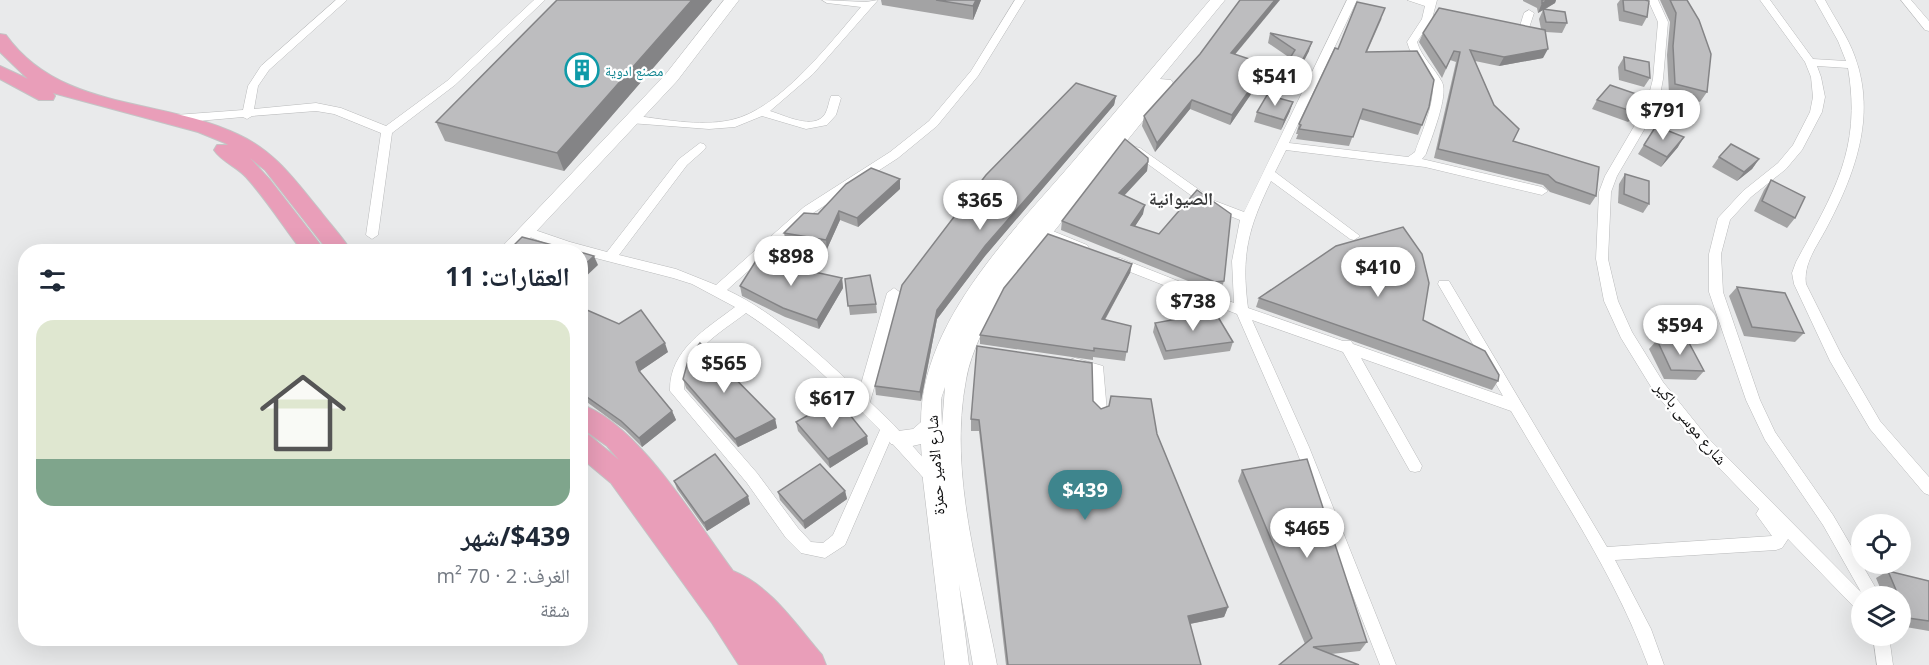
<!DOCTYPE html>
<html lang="ar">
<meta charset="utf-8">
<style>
body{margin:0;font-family:"Open Sans","Noto Naskh Arabic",sans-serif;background:#f2f2f3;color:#1f2937;direction:rtl;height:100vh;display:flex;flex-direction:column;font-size:22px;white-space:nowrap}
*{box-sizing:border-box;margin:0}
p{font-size:20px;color:#747a83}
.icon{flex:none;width:33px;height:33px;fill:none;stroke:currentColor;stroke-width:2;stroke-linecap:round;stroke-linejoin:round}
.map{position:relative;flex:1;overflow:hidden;direction:ltr}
.details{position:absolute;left:18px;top:244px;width:570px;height:402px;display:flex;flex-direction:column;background:#fff;border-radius:24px;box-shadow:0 6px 24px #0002;direction:rtl}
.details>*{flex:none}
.tools{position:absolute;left:1851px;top:514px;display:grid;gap:12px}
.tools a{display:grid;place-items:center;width:60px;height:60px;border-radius:50%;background:#fff;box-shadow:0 6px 24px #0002;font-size:30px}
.price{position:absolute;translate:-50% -51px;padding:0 14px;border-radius:21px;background:#fff;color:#222;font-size:20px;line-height:39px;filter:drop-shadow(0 2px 3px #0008)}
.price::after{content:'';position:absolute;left:50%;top:36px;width:18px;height:14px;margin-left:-9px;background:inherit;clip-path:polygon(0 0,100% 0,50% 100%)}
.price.on{background:#3e858d;color:#fff}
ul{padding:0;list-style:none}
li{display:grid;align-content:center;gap:12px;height:318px;padding:0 18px}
li span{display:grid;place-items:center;height:186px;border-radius:18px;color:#555}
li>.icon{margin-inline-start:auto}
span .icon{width:108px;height:108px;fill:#fffc;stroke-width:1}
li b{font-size:26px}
h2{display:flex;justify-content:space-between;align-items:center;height:72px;padding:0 18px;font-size:26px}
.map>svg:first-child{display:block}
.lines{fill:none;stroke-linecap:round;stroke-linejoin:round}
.street-casing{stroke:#b9babb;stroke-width:1}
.secondary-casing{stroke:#b9babb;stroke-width:1}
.primary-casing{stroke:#c4c4c5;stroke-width:2}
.street{fill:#fff;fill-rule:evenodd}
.secondary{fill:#fff;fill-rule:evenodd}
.primary{fill:#e99eb9;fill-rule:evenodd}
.wall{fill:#a3a3a4}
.shaded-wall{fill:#848486}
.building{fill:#bdbdbf;stroke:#848486;stroke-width:1.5}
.labels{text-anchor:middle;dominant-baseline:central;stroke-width:4.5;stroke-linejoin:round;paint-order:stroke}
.far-culture-label{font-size:14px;fill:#0d838f;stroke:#fff;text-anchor:start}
.street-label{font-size:16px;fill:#0b0b0c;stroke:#fff}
.neighbourhood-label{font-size:18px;font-weight:bold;fill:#393a3b;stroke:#fff}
</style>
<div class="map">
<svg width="1929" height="665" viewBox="0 0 1929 665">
<rect width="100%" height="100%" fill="#e9eaeb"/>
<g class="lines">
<defs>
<g id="street">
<path d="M336,0h11l-78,70 -11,16 -4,23 62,-6 25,5 45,18 61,-45 87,-81h11l-90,85 -63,48 -14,102 -6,4 -6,-4 15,-102 -47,-19 -18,-3 -64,5 -5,3 -4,-2 -68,6 -6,-4 6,-4 68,-5 5,-24 13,-20z"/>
<path d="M822,0l44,2 12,-2 -65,74 -43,37c14,4 44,20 55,3 3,-5 4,-13 6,-18h8l2,2 -5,17 -9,10 -21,4 -44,-13 -27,11 -26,2 -79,-6 -6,-4 6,-4c33,4 68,12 101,5 48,-10 99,-77 130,-113l-34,-4z"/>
<path d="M1015,0h10l-47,76 -41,50 -39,32 -85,55 -86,77c49,23 92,64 132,101l28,-98 7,-5 7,5 -31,109 23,22 49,55 -3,5 -5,1 -5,-1 -39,-43 -45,104 -20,13 -24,-5 -15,-15 -39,-55 -77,-92c-1,-41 36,-62 65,-84l-43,-23 -19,-6 -93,-24v-2l-16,-2 -42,-16 -2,-3 6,-4 44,15 37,10 72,-93 21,-16 4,1 2,3 -2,3 -17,15 -68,90 57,14 40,16 88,-78 86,-55 39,-31 42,-50zM746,313c50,32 93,76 134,117l-47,105 -10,8 -12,-1 -13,-14 -41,-55 -73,-84c-1,-36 36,-56 62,-76z"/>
<path d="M1347,0h10l-68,143 119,14 7,-5c5,-15 23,-56 16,-69 -7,-16 -19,-23 -24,-41l15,-23 3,-13 -18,-6h30l-5,19 -15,23c5,16 17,25 25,40 7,13 -11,57 -16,72l-4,5 120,28 6,4 -6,4 -117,-28 -139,-17 -11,22 85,64 -6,4 -4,-1 -79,-58c-23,48 -30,73 -23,127l95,33h8l2,3 150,52 -65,-112 1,-3h10l158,266 165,-11 -16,-22 3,-5 -61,-63 -45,-56 -32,-52 -17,-37 -8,-42 3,-67 6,-16 41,-70 7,-27 5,-57 -10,-22h10l10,22 -5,57 -5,27 -41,70 -6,16 -3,67 10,42 14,31 31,50 45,56 153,154 -38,-67 -58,-85 -19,-40 -37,-108v-38l9,-36 25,-27 35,-28 15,-18 17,-33 3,-15 -2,-20 -6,-15 -45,-62h10l43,59 33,2 -8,-20 -23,-41h10c10,19 23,37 30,57 22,60 -1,119 -29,172 -9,17 -23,35 -20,55l35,70 39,67 49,56v18l-5,-2 -54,-64 -40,-68 -36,-77 -2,-11 4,-11c37,-69 66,-112 52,-194l-31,-2 4,11 4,20 -3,15 -20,38 -16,19 -35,28 -21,23 -9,34 2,38 37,108 15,32 58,83 48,82h-19v14l-6,-2 -68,-70 -6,9 -6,2 -161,10 36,69 13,36h-16c-33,-90 -89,-172 -137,-254l-150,-53 61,108 -2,5 -5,1 -5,-1 -67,-119 -91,-32 57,127 87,218h-16l-85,-218 -58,-133 -127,-50 -1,-3 1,-3h10l114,45 -2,-42 8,-41 -33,-13 -77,-56 6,-4 4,1 75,53 29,11z"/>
<path d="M1901,0h10l18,21v10l-4,-1z"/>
<path d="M1529,10l5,3 -6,18h-20v-4l12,-1 4,-13z"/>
<path d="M1043,227l44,18 2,3 -6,5 -44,-19 -2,-3z"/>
<path d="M1075,358l28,8 4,46 -2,4 -5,2 -5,-2 -2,-4 -2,-38 -21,-6 -2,-4 2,-4z"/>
<path d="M1873,636h16l4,29h-16z"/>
</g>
<g id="secondary">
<path d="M724,0h15l-62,81 -160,171h-20l168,-177z"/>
<path d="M1210,0h15l-65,79 11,1 2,3 -2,3 -169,210c-15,25 -31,55 -36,84 -18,94 14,193 31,285h-24l-14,-81 10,81h-24l-22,-185 -2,-36 -13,3 -17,-3 -4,-6 4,-6 22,-3 8,-7c0,-102 94,-192 156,-265 45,-53 89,-105 133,-157zM945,387l-3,39 -1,-27z"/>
</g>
<g id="primary">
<path d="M0,34l6,1c55,77 156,62 233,100 37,17 57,47 82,77 10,13 22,26 31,40h-23l-64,-82 -15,-12 20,22 56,72h-23c-19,-24 -36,-52 -57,-75 -9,-10 -25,-16 -32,-27l3,-5h11l-3,-2 -27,-11 -145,-39 2,3 -2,4h-14l-39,-21v-13l28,13 -28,-27z"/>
<path d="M580,404c59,20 116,118 153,167 38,15 63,54 89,84l4,10h-87l-27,-42 -101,-140 -31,-26v-25l9,3 30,25 -12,-14 -27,-19z"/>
</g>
</defs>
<use href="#street" class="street-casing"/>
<use href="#secondary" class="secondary-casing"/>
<use href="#primary" class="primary-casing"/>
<use href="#street" class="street"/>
<use href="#secondary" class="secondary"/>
<use href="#primary" class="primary"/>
</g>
<g class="wall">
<path d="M557,0h155l-148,171 -119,-30 -9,-19z"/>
<path d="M881,0h100l-8,20 -91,-15z"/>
<path d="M1523,0h33l-1,3 -11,7 23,13 -5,10 -16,-1 -3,26 -44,8 -24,-5 19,44 19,36 83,55 -6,9 -40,-13 -7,-7 -109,-27 22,-96 -6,-2 -8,18 -23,-36 4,-9 118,-4 -2,-10 4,-9 -5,3 -1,-5 -14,-7z"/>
<path d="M1620,0h25l2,17 -5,9 -23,-5 -2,-17z"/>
<path d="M1660,0h27l20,92 -7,10 -31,-8 -2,-39 3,-33z"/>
<path d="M1382,18l-15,34 62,55 -11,28 -59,-16 -10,27 -53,-7 2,-5h-2l3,-10 39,-75z"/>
<path d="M1270,33l39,18 -16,31 -12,-4 2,-9 7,-11 -22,-15z"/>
<path d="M1235,55l32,10 -3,10 -34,50 -40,-16 -35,43 -13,-26 2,-10z"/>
<path d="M1624,57l26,21 -6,9 -25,-7 -1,-13z"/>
<path d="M1116,96l-2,9 -129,151 -48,63 -16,82 -45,-6 -1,-9z"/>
<path d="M1597,100l45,7 -14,15 -36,-13z"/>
<path d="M1290,111l-9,19 -27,-8 3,-10z"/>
<path d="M1656,126l22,21 -17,20 -23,-13z"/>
<path d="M1719,157l40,2 -7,10 -15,12 -25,-14z"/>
<path d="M1148,162l-1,9 -23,25 19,18 -8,12 89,55 -3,9 -8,1 -152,-61 1,-9z"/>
<path d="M1625,174l24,30 -6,9 -25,-10 1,-19z"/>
<path d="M1771,180l24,38 -8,10 -33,-17 10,-21z"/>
<path d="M900,189l-42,38 -18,-7 -13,29 -41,-6 -2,-10 34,-19z"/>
<path d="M1132,264l-2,9 -25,47 26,6 -6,35 -32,-4v3l-113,-16v-9z"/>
<path d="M787,266l55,12 1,10 -24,41 -34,-12 -43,-21 -2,-10z"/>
<path d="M845,279l31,25 1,9 -27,2z"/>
<path d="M1737,287l67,46 -9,9 -51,-6 -15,-40z"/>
<path d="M1259,298l164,22 75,61 -6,9 -236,-83z"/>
<path d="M580,307l88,45 -28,19 32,40 4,9 -34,27 -17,-17 -45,-33z"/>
<path d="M1155,323l78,19 -3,9 -66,9 -11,-28z"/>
<path d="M1657,340l47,31 -8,9 -32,-1 -15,-30z"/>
<path d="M683,379l92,40 2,9 -39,19 -52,-59z"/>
<path d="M1093,401l8,8 56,25 71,173 -4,10 -34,7 11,41h-195l-27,-234h-8v-12z"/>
<path d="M796,422l72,22 -38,24 -32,-37z"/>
<path d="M1242,470l125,172 -7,9 -29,3 -26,-10 -67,-163z"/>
<path d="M674,481l76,23 -43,27 -30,-42z"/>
<path d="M845,491l2,8 -42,30 -25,-29 -2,-8z"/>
<path d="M1888,571l41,10v50l-29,-5v-29h-16l-8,-19z"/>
</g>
<g class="shaded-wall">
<path d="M692,0h20l-148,171 -7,-18z"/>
<path d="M976,0h5l-8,20v-14z"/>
<path d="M1275,0h5l-52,63 3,-10z"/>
<path d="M1549,0h7l-1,3 -17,10 4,-10z"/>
<path d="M1312,42l-3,9 -16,31 3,-10z"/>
<path d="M1548,49l-5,9 -44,8 5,-9z"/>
<path d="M1267,65l-3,10 -34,50 2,-10z"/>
<path d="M1116,96l-2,9 -129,151 -48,63 -16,82 -1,-9 17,-82 48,-64z"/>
<path d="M1648,98l-6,9 -14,15 6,-10z"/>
<path d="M1192,100l-2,9 -35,43 2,-9z"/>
<path d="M1293,102l-3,9 -9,19 3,-10z"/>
<path d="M1684,137l-6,10 -17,20 6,-10z"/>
<path d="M1759,159l-7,10 -15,12 7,-9z"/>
<path d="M1148,162l-1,9 -30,32 2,-10z"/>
<path d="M900,179v10l-42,38 -1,-9z"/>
<path d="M1145,205l-2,9 -13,20 1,-9z"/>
<path d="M839,211l1,9 -13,29 -1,-9z"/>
<path d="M594,256l4,9 -18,17v-13z"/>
<path d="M1132,264l-2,9 -30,55 2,-9z"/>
<path d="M842,278l1,10 -24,41 -2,-9z"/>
<path d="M665,343l3,9 -28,19 3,9 -7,-18z"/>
<path d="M672,411l4,9 -34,27 -3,-9z"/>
<path d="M775,419l2,9 -39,19 -3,-8z"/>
<path d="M867,436l1,8 -38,24 -2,-9z"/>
<path d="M845,491l2,8 -42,30 -2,-8z"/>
<path d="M748,496l2,8 -43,27 -3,-8z"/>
<path d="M1228,607l-4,10 -40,8 4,-9z"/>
</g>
<g class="building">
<path d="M557,0h135l-135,153 -121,-31z"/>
<path d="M936,0h40l-3,6z"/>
<path d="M1240,0h35l-44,53 36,12 -35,50 -40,-15 -35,43 -13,-27 56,-62z"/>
<path d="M1542,0h7l-7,3z"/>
<path d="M1623,0h22l4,1 -2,16 -23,-6z"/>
<path d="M1670,0h17l12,20 12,34 -4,38 -32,-8 -2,-38 3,-33z"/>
<path d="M1357,2l28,6 -19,44 51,-1 17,29 -5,27 -7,18 -59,-16 -10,28 -54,-8 2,-4 -2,-1 36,-76 3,1z"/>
<path d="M1439,8l106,22 3,19 -44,8 -34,-7 24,55 25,24 -6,12 86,26 -3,29 -40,-14 -8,-7 -110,-26 22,-97 -6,-1 -8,17 -23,-35z"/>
<path d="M1543,9l22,3 2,11 -21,-1z"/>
<path d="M1270,33l42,9 -16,30 -13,-3 12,-19z"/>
<path d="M1624,57l25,5 1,16 -25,-8z"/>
<path d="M1076,83l40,13 -131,150 -48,64 -17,82 -45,-6 27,-101 84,-110z"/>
<path d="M1610,85l38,13 -14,14 -37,-12z"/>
<path d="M1267,95l26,7 -9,18 -27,-8z"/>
<path d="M1656,126l28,11 -17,20 -23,-12z"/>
<path d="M1125,139l23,19v4l-29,31 26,12 -14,20 28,9 38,-44 34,24 -7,67 -9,1 -153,-61z"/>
<path d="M1731,144l28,15 -15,13 -25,-15z"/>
<path d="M871,168l29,11 -43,39 -18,-7 -13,29 -42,-7 20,-20 14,1 28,-30z"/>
<path d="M1625,174l24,7v23l-25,-10z"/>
<path d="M1771,180l34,17 -10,21 -33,-17z"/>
<path d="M1403,227l19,27 7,29 -6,37 62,31 14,24 -1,6 -239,-83 77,-52z"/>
<path d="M1048,234l84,30 -30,55 29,7 -4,26 -33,-4v3l-114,-16 24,-47z"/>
<path d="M522,237l57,15h-72z"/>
<path d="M580,252l14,4 -14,13z"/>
<path d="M759,256l28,10 55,12 -25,42 -34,-12 -43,-22z"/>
<path d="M870,275l6,29 -28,2 -3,-27z"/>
<path d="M1737,287l48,6 19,40 -52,-6z"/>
<path d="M580,307l39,17 22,-14 24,33 -29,19 3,9 33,40 -33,27 -18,-17 -41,-29z"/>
<path d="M1215,312l18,30 -67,9 -11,-28z"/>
<path d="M1657,340l31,1 16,30 -33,-1z"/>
<path d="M700,343l75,76 -40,20 -52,-60 6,-22z"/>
<path d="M977,346l115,17 1,38 8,8 8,-3 2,-10 40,3 6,35 71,173 -40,9 13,49h-193l-29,-245 -8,-1z"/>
<path d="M837,399l30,37 -39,23 -32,-37z"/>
<path d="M715,454l33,42 -44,27 -30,-42z"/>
<path d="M1307,459l60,183 -54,5 46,18h-80l33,-27 -70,-168z"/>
<path d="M820,464l25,27 -42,30 -25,-29z"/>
<path d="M1888,571l41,10v40l-21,-3 -8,-18v-3h-1z"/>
</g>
<defs>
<symbol id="building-ring" viewBox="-11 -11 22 22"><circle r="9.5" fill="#fff" stroke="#0f9aa8" stroke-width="1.5"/><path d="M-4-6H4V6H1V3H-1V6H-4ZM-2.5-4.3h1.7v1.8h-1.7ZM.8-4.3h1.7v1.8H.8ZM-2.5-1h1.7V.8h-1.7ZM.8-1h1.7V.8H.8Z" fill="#0f9aa8"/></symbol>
</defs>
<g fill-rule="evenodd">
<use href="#building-ring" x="563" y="51" width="38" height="38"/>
</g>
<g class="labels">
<g class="far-culture-label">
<text x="605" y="70">مصنع ادوية</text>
</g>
<g class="street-label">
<text transform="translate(1691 423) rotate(50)">شارع موسى باكير</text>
<text transform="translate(935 465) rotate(-94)">شارع الامير حمزة</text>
</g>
<g class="neighbourhood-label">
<text x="1181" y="198">الصيوانية</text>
</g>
</g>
</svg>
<div class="tools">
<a><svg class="icon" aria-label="locate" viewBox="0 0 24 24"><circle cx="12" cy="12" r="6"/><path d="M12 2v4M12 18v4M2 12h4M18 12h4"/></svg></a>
<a><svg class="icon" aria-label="layers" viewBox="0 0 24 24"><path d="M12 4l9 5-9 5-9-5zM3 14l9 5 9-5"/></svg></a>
</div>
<b class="price" style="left:1275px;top:107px">$541</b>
<b class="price" style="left:1663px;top:141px">$791</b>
<b class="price" style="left:980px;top:231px">$365</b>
<b class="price" style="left:791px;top:287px">$898</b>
<b class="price" style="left:1378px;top:298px">$410</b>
<b class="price" style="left:1193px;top:332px">$738</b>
<b class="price" style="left:1680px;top:356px">$594</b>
<b class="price" style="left:724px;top:394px">$565</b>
<b class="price" style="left:832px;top:429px">$617</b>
<b class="price on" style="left:1085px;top:521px">$439</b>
<b class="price" style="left:1307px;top:559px">$465</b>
<section class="details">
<h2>العقارات: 11<svg class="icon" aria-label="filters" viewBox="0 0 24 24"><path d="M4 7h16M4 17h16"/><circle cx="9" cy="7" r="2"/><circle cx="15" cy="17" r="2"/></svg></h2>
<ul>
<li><span style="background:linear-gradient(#dfe7d0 75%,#7fa58c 0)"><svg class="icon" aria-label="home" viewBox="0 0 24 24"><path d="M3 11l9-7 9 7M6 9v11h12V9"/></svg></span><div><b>$439/شهر</b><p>الغرف: 2 · 70 m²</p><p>شقة</p></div></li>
</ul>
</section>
</div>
